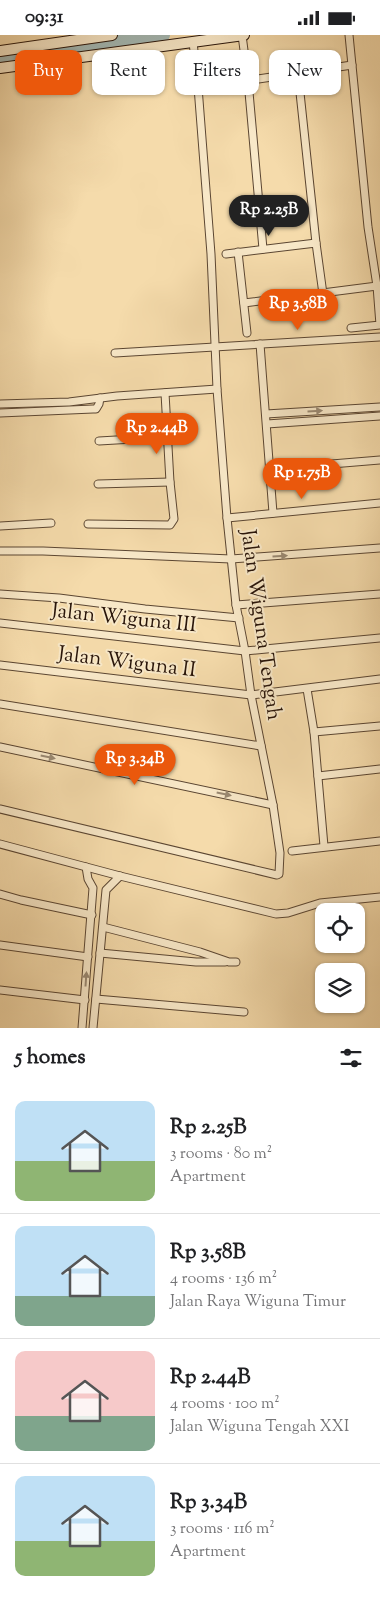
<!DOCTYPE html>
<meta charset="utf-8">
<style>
body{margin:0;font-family:"Sorts Mill Goudy",serif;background:#f2f2f2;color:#202124;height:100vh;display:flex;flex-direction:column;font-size:19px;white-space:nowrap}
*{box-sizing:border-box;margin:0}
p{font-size:16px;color:#757577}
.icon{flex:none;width:28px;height:28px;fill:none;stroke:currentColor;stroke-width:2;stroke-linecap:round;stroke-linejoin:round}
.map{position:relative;height:993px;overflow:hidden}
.drawer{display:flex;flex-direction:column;background:#fff;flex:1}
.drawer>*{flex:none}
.banner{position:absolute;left:15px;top:15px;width:350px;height:45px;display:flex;gap:10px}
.fabs{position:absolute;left:315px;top:868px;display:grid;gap:10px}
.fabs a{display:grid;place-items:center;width:50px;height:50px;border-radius:10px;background:#fff;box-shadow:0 1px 4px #0004;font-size:25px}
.price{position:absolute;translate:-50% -42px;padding:0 11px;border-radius:18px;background:#ea580c;color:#fff;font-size:16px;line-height:32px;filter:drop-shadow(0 1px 2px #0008)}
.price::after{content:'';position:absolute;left:50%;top:30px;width:15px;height:11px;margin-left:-8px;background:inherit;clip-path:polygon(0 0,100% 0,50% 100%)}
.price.on{background:#222;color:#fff}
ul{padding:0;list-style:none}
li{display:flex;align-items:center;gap:15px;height:125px;padding:0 15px}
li+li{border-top:1px solid #e0e0e0}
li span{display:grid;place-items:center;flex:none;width:140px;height:100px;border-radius:10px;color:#555}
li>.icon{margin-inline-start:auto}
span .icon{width:60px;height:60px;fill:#fffc;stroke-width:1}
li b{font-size:21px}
h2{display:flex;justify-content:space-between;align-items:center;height:60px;padding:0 15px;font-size:21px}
.pill{padding:0 18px;border-radius:10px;background:#fff;box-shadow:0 1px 4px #0004;font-size:18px;line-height:45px}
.pill.on{background:#ea580c;color:#fff}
.status{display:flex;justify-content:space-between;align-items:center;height:35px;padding:0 25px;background:#fff;direction:ltr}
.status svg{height:14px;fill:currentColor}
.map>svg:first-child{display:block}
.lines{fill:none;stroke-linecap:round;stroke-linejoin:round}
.river{stroke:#a2b8b5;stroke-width:14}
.street-casing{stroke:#5b4632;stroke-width:9}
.secondary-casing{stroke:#281409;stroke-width:12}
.street{stroke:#f8e8c8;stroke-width:7}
.secondary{stroke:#f8e8c8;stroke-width:10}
.oneway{fill:#9a8972}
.labels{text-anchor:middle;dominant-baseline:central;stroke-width:4;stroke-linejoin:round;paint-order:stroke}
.street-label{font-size:21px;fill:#281409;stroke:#f8e8c8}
</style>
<div class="status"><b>09:31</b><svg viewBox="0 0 49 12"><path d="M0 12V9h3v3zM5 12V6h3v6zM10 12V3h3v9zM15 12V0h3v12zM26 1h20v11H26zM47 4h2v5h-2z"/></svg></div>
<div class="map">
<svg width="380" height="993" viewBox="0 0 380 993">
<rect width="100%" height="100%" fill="#f5dbab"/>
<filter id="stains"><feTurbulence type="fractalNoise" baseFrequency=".004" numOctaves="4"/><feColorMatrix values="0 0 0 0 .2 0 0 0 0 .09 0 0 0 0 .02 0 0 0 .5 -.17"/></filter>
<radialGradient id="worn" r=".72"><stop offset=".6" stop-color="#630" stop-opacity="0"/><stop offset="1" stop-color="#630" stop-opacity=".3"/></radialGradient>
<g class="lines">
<path class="river" d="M0,25l163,-25"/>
<defs>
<g id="street">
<path d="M242,0l6,46 15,168"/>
<path d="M298,39l18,169 7,51"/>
<path d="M211,51l141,-21"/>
<path d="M238,217l9,81"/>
<path d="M226,219l90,-11"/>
<path d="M244,268l133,-17 -9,-59 -19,-192"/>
<path d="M351,293l29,-3 -3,-39"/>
<path d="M260,309l13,169"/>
<path d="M115,318l265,-16"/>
<path d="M0,369l69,-2 48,-6 100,-7"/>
<path d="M0,378l93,-4h3l3,-5 1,-6"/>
<path d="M266,379l114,-7"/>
<path d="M267,389l113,-8"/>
<path d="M99,406l68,-4"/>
<path d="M271,434l109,-9"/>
<path d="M98,449l72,-2"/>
<path d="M227,483l153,-15"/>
<path d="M88,489l82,1 4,-6 -4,-37 -5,-89"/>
<path d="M0,491l51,-3"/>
<path d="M0,516h43l188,8 149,-11"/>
<path d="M0,559l59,4 86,11 94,9"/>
<path d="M236,570l144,-11"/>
<path d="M0,588l245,28 135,-13"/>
<path d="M0,630l251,30 129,-16"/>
<path d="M307,654l7,43 10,114"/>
<path d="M0,669l261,42"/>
<path d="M314,697l66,-6"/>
<path d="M0,712l273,58"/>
<path d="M318,741l62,-7"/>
<path d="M0,774l277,66 2,-1 1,-21 -7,-48 -22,-110 -6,-44 -9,-46 -9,-87 -10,-129 -6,-135 -13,-167 -5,-45"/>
<path d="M0,809l120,32 156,38 12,-1 32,-10 60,-6"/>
<path d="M292,816l88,-10"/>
<path d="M0,859l21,6 71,15"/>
<path d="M103,892l97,25 29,10h7"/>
<path d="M0,910l88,12"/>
<path d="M100,918l96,9h29"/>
<path d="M0,955l85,10"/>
<path d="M96,964l148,13"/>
<path d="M82,993l11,-140 -5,-9 -2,-12"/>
<path d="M93,993l13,-138 14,-14"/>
</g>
<g id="secondary">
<path d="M0,16l112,-16"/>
<path d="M0,33l244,-33"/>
</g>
</defs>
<use href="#street" class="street-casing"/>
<use href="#secondary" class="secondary-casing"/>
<use href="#street" class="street"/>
<use href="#secondary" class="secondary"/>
</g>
<defs><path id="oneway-solid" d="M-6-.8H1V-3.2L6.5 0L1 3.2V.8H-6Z" transform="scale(1.25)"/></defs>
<g class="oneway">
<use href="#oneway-solid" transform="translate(315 376) rotate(-3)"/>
<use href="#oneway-solid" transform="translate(280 521) rotate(-4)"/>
<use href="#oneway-solid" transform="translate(48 722) rotate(12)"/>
<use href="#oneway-solid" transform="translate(224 759) rotate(12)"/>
<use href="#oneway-solid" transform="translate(86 944) rotate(-86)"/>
</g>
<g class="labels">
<g class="street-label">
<text transform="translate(124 584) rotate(6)">Jalan Wiguna III</text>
<text transform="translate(260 590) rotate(82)">Jalan Wiguna Tengah</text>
<text transform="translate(127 628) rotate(7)">Jalan Wiguna II</text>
</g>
</g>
<rect width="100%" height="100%" filter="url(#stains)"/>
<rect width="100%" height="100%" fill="url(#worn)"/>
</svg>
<div class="fabs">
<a><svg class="icon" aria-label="locate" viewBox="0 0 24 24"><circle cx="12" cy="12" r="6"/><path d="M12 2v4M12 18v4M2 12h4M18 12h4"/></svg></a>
<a><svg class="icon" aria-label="layers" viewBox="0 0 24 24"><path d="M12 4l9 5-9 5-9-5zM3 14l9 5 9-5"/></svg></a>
</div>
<b class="price on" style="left:269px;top:202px">Rp 2.25B</b>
<b class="price" style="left:298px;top:296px">Rp 3.58B</b>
<b class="price" style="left:157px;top:420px">Rp 2.44B</b>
<b class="price" style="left:302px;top:465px">Rp 1.75B</b>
<b class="price" style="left:135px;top:751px">Rp 3.34B</b>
<div class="banner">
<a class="pill on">Buy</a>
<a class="pill">Rent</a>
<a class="pill">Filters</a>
<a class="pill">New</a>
</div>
</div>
<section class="drawer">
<h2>5 homes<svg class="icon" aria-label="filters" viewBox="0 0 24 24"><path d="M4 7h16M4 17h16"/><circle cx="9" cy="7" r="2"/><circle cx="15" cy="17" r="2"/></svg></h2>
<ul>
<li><span style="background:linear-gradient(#bfe0f5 60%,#8fb573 0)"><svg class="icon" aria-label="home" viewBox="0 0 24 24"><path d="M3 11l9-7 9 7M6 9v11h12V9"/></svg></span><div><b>Rp 2.25B</b><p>3 rooms · 80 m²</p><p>Apartment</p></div></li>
<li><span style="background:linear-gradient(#bfe0f5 70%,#7fa58c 0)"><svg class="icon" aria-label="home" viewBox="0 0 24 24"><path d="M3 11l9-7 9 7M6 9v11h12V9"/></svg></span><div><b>Rp 3.58B</b><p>4 rooms · 136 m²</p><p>Jalan Raya Wiguna Timur</p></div></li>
<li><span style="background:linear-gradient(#f6c9c9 65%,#7fa58c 0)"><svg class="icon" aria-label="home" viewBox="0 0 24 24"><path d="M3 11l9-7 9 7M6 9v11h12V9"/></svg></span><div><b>Rp 2.44B</b><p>4 rooms · 100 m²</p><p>Jalan Wiguna Tengah XXI</p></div></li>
<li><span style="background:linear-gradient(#bfe0f5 65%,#8fb573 0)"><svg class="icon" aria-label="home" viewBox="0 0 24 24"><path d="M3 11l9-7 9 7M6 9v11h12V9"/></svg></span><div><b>Rp 3.34B</b><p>3 rooms · 116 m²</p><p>Apartment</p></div></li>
</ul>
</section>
